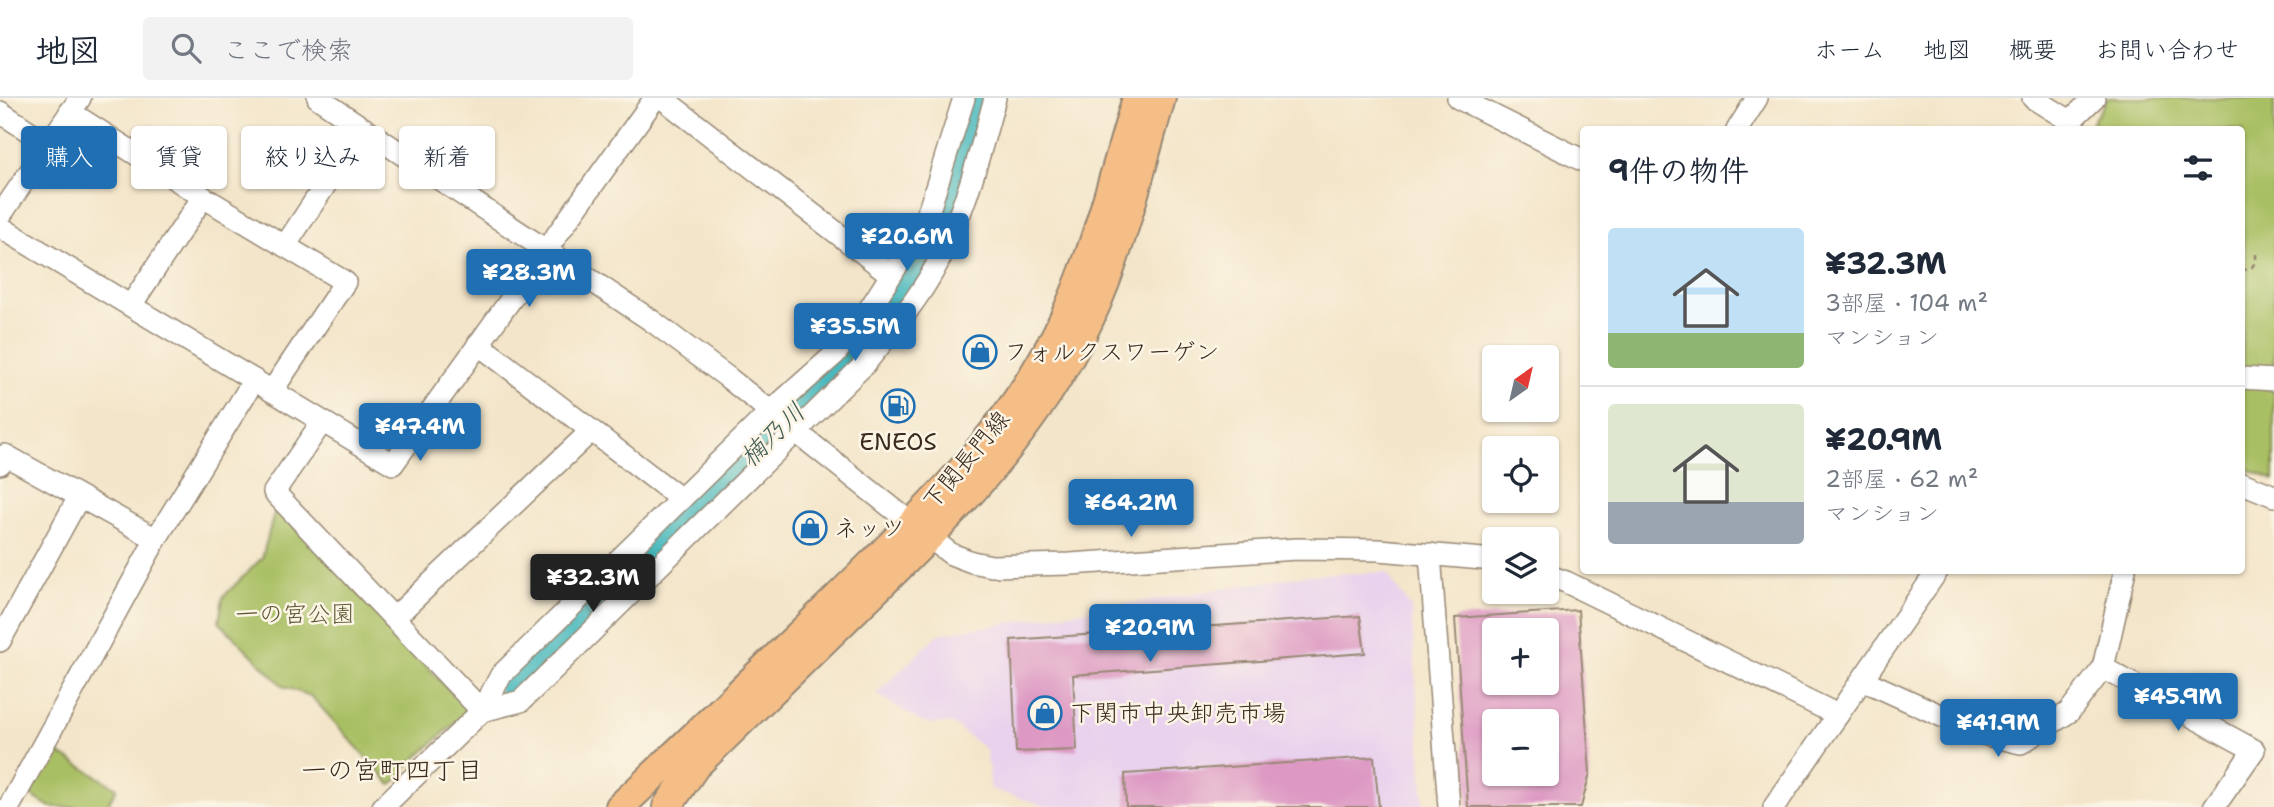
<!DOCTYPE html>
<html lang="ja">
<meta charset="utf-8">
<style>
body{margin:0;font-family:"Shantell Sans","Klee One",sans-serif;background:#f2f2f3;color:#1f2937;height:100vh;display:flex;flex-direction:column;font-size:26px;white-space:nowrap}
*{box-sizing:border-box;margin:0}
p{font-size:23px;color:#747a83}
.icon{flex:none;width:38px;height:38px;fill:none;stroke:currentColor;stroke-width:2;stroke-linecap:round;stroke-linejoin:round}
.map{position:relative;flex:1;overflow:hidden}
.sheet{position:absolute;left:1580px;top:28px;width:665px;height:448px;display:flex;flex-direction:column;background:#fff;border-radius:7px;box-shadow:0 2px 5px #0004}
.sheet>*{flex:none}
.banner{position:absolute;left:21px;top:28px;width:665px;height:63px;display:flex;gap:14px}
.needle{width:46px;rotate:34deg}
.fabs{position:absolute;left:1482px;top:247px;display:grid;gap:14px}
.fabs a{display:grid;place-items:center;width:77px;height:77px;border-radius:7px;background:#fff;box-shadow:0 2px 5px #0004;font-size:35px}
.price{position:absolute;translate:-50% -60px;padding:0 16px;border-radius:7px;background:#1f6fb2;color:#fff;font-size:23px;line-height:46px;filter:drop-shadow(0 2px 4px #0008)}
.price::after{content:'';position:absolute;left:50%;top:42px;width:21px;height:16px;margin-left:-10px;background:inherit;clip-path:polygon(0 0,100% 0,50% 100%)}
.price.active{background:#222;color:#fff}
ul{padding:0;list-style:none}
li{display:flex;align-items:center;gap:21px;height:175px;padding:0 28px}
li+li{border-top:2px solid #e0e1e3}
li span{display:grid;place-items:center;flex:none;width:196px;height:140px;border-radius:7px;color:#555}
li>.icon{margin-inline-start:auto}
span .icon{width:84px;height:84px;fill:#fffc;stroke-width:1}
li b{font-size:30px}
h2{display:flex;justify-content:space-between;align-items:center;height:84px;padding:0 28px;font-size:30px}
.chip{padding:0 24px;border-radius:7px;background:#fff;box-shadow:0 2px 5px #0004;font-size:24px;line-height:63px}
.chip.active{background:#1f6fb2;color:#fff}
header{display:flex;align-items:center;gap:42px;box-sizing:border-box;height:98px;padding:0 35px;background:#fff;border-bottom:2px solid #e0e1e3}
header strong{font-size:33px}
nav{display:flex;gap:38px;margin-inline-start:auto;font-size:24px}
.search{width:490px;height:63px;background:#f2f2f3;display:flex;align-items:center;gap:18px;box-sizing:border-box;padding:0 24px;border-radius:7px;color:#747a83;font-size:26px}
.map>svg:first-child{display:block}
.built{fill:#e9d2ed}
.green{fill:#a9bf64;stroke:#727441;stroke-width:2}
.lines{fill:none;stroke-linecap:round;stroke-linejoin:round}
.river{stroke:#49b9be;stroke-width:30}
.building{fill:#dd99c3;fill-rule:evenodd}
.minor-casing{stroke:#978874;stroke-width:24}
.major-casing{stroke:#978874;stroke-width:32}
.path{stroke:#978874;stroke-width:2.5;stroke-dasharray:5 5;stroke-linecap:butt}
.minor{stroke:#fff;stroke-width:21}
.major{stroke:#f6be87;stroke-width:28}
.labels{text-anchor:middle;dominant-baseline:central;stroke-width:5;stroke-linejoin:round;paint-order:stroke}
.poi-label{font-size:24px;fill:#3b2a1e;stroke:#fcf5e5;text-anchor:start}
.street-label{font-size:24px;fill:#3b2a1e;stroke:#fcf5e5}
.park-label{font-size:24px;fill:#5c5733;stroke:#fcf5e5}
.water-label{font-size:26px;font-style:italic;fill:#405c56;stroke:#fcf5e5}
.neighbourhood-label{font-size:26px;fill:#3b2a1e;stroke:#fcf5e5}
</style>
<header>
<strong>地図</strong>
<div class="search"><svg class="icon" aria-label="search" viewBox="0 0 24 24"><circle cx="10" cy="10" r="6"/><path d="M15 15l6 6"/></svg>ここで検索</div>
<nav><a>ホーム</a><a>地図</a><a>概要</a><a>お問い合わせ</a></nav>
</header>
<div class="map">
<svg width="2274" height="709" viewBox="0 0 2274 709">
<rect width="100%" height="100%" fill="#fcf5e5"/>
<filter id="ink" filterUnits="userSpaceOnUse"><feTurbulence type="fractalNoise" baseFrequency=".0143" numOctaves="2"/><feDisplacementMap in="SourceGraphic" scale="14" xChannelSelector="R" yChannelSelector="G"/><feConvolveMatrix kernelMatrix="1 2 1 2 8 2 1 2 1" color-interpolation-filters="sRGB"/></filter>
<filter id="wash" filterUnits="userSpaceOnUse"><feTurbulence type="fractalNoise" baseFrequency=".00686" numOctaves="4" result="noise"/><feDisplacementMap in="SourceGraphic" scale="28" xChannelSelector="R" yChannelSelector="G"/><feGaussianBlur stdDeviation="1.57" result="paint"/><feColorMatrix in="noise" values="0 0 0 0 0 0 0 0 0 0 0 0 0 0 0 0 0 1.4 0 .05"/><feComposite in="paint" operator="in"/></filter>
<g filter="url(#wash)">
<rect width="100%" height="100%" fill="#f3e5c9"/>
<path class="built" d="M1386,474l25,36 13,199h-376l-57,-18 -5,-39 -33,-26 -30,-1 -47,-29 63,-60 369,-59z"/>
<g class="green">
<path d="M2108,0h166v382l-32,-13v-337h-155z"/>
<path d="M276,408l189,201v7l-60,54 -3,7 -11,10 -80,-89 -27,-9 -65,-65 4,-25 39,-39z"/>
<path d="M43,646l74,44 -11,19h-56l-31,-19z"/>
</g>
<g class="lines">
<path class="river" d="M513,588l339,-330c40,-48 76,-101 98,-160 12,-31 20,-66 29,-98"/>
</g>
<g id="blocks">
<g class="building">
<path d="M1578,512l12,163 -9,34h-113l-13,-189zM1494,532h53v52h-53zM1494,623h53v53h-53z"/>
<path d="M1360,518l5,37 -292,22 4,75 -61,2 -5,-112z"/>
<path d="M1374,659l5,50h-253l-1,-33z"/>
</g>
</g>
</g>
<g filter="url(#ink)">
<use href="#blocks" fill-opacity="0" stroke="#978874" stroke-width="2"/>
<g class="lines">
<defs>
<g id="minor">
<path d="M318,0l334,223 75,56 203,161 21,16 21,8 20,4 78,-2 227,-15 82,1 115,10"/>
<path d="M662,0l228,176"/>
<path d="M1458,0l126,63"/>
<path d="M2033,0l37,23"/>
<path d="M0,14l48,32"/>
<path d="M70,14l133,85 142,85 -73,109"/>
<path d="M1737,32l20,-32"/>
<path d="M2067,32l3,-9 24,-23"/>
<path d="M0,118l80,-118"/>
<path d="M0,129l393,237 262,-366"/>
<path d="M285,148l70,-106"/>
<path d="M131,207l72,-108"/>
<path d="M478,246l203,155"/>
<path d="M2242,280l32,2"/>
<path d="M322,324l-48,70 208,219"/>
<path d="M0,366l5,-9 151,84"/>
<path d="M2242,385l32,13"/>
<path d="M1430,456l19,253"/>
<path d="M1547,477l19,7 272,133"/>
<path d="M394,520l197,-187"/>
<path d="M0,543l79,-144"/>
<path d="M2103,570l151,82 -40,57"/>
<path d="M1863,582l116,53 42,10 48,-31 34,-44 22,-98"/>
<path d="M482,613l39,-10 342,-335c23,-28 46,-55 65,-86 34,-56 50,-120 67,-182"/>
<path d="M9,709l147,-268 98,-159"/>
<path d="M383,709l99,-96 19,-36 269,-263 65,-58 28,-35 53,-83 14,-29 34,-109"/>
<path d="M1774,709l164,-237"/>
</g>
<g id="major">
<path d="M620,709c72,-68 143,-137 214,-206 77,-76 160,-153 213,-249 44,-79 64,-168 90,-254"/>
<path d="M667,709l28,-41c54,-53 109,-106 163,-159 89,-86 178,-174 231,-287 33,-71 50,-147 72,-222"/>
</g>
</defs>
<use href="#minor" class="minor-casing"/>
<use href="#major" class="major-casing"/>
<path class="path" d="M2242,173l10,-4 4,-6v-10"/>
<use href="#minor" class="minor"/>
<use href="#major" class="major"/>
</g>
</g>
<defs>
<symbol id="shop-ring" viewBox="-11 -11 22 22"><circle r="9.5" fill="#fcf5e5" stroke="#1f6fb2" stroke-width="1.5"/><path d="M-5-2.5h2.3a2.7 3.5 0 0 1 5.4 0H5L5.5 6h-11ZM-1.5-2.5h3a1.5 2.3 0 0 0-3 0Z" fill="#1f6fb2"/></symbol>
<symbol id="fuel-ring" viewBox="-11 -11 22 22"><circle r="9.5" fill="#fcf5e5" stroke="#1f6fb2" stroke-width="1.5"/><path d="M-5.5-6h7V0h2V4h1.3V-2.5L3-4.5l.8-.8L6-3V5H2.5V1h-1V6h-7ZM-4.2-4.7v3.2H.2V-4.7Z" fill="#1f6fb2"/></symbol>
</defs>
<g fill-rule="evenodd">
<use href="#shop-ring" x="961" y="235" width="38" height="38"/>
<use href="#fuel-ring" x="879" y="289" width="38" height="38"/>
<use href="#shop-ring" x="791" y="411" width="38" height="38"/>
<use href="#shop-ring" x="1026" y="596" width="38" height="38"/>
</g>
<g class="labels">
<g class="poi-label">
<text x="1004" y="254">フォルクスワーゲン</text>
<text x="898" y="344" text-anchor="middle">ENEOS</text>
<text x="834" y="430">ネッツ</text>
<text x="1070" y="615">下関市中央卸売市場</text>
</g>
<g class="street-label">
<text transform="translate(966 362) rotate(-50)">下関長門線</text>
</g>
<g class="park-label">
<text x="295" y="516">一の宮公園</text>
</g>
<g class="water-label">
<text transform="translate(772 336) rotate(-44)">楠乃川</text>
</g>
<g class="neighbourhood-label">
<text x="392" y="671">一の宮町四丁目</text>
</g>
</g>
</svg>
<div class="fabs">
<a><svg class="needle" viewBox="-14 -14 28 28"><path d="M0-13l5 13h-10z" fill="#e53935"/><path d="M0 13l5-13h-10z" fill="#747a83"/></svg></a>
<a><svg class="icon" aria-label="locate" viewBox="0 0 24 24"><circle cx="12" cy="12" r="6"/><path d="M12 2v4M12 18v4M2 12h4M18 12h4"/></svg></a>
<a><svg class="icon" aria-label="layers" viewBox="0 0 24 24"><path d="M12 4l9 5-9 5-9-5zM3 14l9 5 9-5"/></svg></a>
<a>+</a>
<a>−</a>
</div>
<b class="price" style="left:907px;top:175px">¥20.6M</b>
<b class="price" style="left:529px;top:211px">¥28.3M</b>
<b class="price" style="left:855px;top:265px">¥35.5M</b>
<b class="price" style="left:420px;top:365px">¥47.4M</b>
<b class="price" style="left:1131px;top:441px">¥64.2M</b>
<b class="price active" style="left:593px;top:516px">¥32.3M</b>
<b class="price" style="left:1150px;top:566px">¥20.9M</b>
<b class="price" style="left:2178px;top:635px">¥45.9M</b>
<b class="price" style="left:1998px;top:661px">¥41.9M</b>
<div class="banner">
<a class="chip active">購入</a>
<a class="chip">賃貸</a>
<a class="chip">絞り込み</a>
<a class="chip">新着</a>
</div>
<section class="sheet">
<h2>9件の物件<svg class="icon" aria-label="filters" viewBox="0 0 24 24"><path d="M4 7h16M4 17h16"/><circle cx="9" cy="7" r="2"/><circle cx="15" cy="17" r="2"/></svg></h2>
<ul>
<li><span style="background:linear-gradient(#bfe0f5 75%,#8fb573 0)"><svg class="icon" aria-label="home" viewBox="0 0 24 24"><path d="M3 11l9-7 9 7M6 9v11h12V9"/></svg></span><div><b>¥32.3M</b><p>3部屋 · 104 m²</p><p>マンション</p></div></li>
<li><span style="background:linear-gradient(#dfe7d0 70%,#9aa5b1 0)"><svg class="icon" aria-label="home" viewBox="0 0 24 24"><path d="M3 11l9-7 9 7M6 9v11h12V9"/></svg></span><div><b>¥20.9M</b><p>2部屋 · 62 m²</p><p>マンション</p></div></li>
</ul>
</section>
</div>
